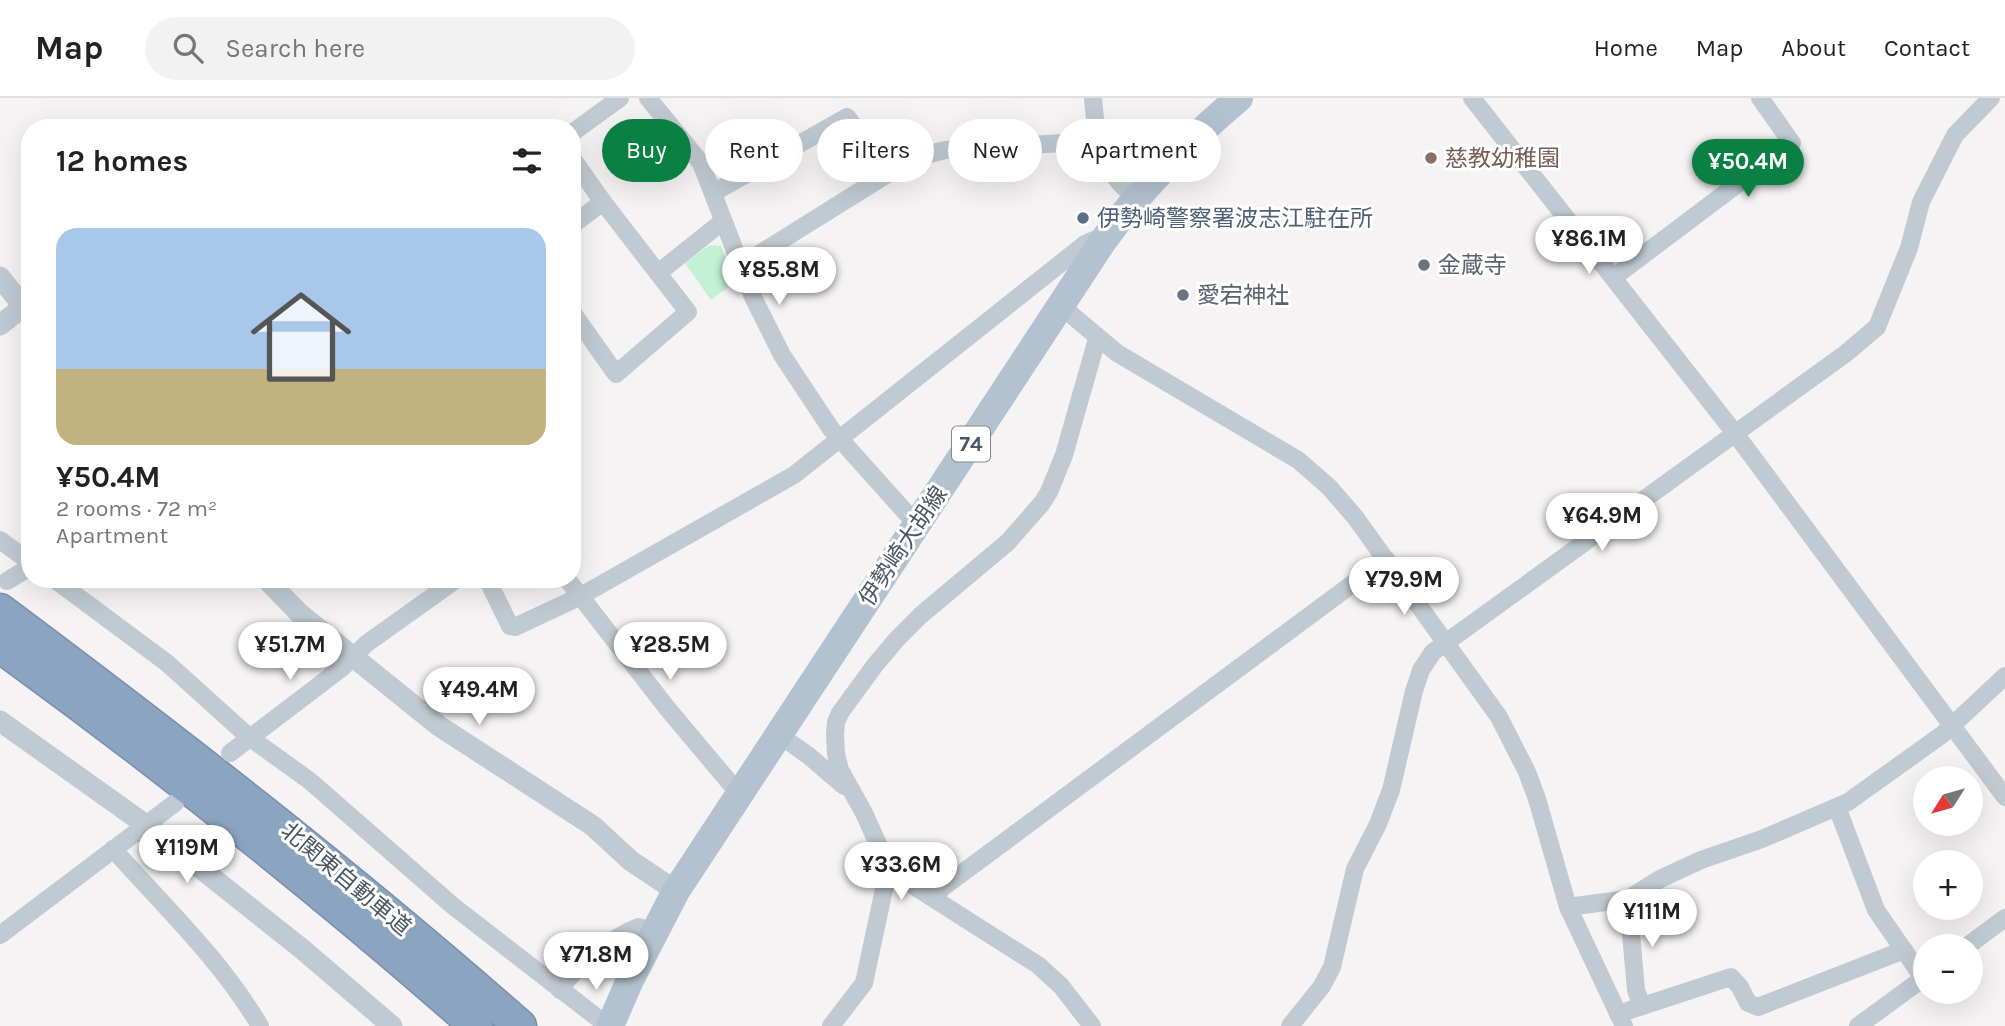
<!DOCTYPE html>
<meta charset="utf-8">
<style>
body{margin:0;font-family:Karla,"Noto Sans JP",sans-serif;background:#f2f2f2;color:#222;height:100vh;display:flex;flex-direction:column;font-size:26px;white-space:nowrap}
*{box-sizing:border-box;margin:0}
p{font-size:23px;color:#767676}
.icon{flex:none;width:38px;height:38px;fill:none;stroke:currentColor;stroke-width:2;stroke-linecap:round;stroke-linejoin:round}
.map{position:relative;flex:1;overflow:hidden}
.details{position:absolute;left:21px;top:21px;width:560px;height:469px;display:flex;flex-direction:column;background:#fff;border-radius:28px;box-shadow:0 7px 28px #0002}
.details>*{flex:none}
.top-card{position:absolute;left:602px;top:21px;width:665px;height:63px;display:flex;gap:14px}
.needle{width:46px;rotate:233deg}
.controls{position:absolute;left:1913px;top:668px;display:grid;gap:14px}
.controls a{display:grid;place-items:center;width:70px;height:70px;border-radius:50%;background:#fff;box-shadow:0 7px 28px #0002;font-size:35px}
.price{position:absolute;translate:-50% -60px;padding:0 16px;border-radius:24px;background:#fff;color:#222;font-size:23px;line-height:46px;filter:drop-shadow(0 2px 4px #0008)}
.price::after{content:'';position:absolute;left:50%;top:42px;width:21px;height:16px;margin-left:-10px;background:inherit;clip-path:polygon(0 0,100% 0,50% 100%)}
.price.on{background:#0b8043;color:#fff}
ul{padding:0;list-style:none}
li{display:grid;align-content:center;gap:14px;height:371px;padding:0 35px}
li+li{border-top:2px solid #e0e0e0}
li span{display:grid;place-items:center;height:217px;border-radius:21px;color:#555}
li>.icon{margin-inline-start:auto}
span .icon{width:126px;height:126px;fill:#fffc;stroke-width:1}
li b{font-size:30px}
h2{display:flex;justify-content:space-between;align-items:center;height:84px;padding:0 35px;font-size:30px}
.chip{padding:0 24px;border-radius:32px;background:#fff;box-shadow:0 7px 28px #0002;font-size:24px;line-height:63px}
.chip.on{background:#0b8043;color:#fff}
header{display:flex;align-items:center;gap:42px;box-sizing:border-box;height:98px;padding:0 35px;background:#fff;border-bottom:2px solid #e0e0e0}
header strong{font-size:33px}
nav{display:flex;gap:38px;margin-inline-start:auto;font-size:24px}
.search{width:490px;height:63px;background:#f2f2f2;display:flex;align-items:center;gap:18px;box-sizing:border-box;padding:0 24px;border-radius:38px;color:#767676;font-size:26px}
.map>svg:first-child{display:block}
.green{fill:#c3f1d5}
.lines{fill:none;stroke-linecap:round;stroke-linejoin:round}
.motorway-casing{stroke:#7690ad;stroke-width:35}
.minor{stroke:#c1cad2;stroke-width:18}
.tertiary{stroke:#c1cad2;stroke-width:21}
.primary{stroke:#b3c2d1;stroke-width:28}
.motorway{stroke:#8ba5c1;stroke-width:32}
.education-dot{fill:#8d6e63;stroke:#fff;stroke-width:2.5}
.service-dot{fill:#5c6f8a;stroke:#fff;stroke-width:2.5}
.worship-dot{fill:#6b7280;stroke:#fff;stroke-width:2.5}
.labels{text-anchor:middle;dominant-baseline:central;stroke-width:6;stroke-linejoin:round;paint-order:stroke}
.shield{fill:#fff;stroke:#808990;stroke-width:2}
.shield-label{font-size:21px;font-weight:bold;fill:#4a5661}
.education-label{font-size:23px;fill:#785e54;stroke:#fff;text-anchor:start}
.service-label{font-size:23px;fill:#4e5e75;stroke:#fff;text-anchor:start}
.worship-label{font-size:23px;fill:#5b616d;stroke:#fff;text-anchor:start}
.street-label{font-size:23px;fill:#4a5661;stroke:#fff}
</style>
<header>
<strong>Map</strong>
<div class="search"><svg class="icon" aria-label="search" viewBox="0 0 24 24"><circle cx="10" cy="10" r="6"/><path d="M15 15l6 6"/></svg>Search here</div>
<nav><a>Home</a><a>Map</a><a>About</a><a>Contact</a></nav>
</header>
<div class="map">
<svg width="2005" height="928" viewBox="0 0 2005 928">
<rect width="100%" height="100%" fill="#f5f3f3"/>
<path class="green" d="M710,147l11,1 14,36 -24,18 -26,-37z"/>
<g class="lines">
<defs>
<g id="motorway">
<path d="M0,512c178,133 353,269 520,416"/>
<path d="M0,548c164,119 324,246 476,380"/>
</g>
</defs>
<use href="#motorway" class="motorway-casing"/>
<g class="minor">
<path d="M648,0l53,65 52,134 29,58 49,74 86,96"/>
<path d="M1093,0c3,40 8,75 44,100"/>
<path d="M1472,0l262,334 271,365"/>
<path d="M572,35l48,-35"/>
<path d="M572,60l31,44 85,110 -72,62 -44,-62"/>
<path d="M713,95l134,-76 42,56"/>
<path d="M572,127l31,-23"/>
<path d="M740,168l149,-93 37,-18 19,-5 152,-9"/>
<path d="M658,175l64,-51"/>
<path d="M1614,179l178,-134 -32,-45"/>
<path d="M1061,208l56,47 181,107 31,27 26,30 144,200 28,55 10,27 31,108 56,119"/>
<path d="M0,442l30,22"/>
<path d="M54,481l113,84 82,74 61,44 143,125 155,120"/>
<path d="M487,481l23,47 5,1 64,-30 215,-122 291,-231 9,-4 9,1"/>
<path d="M567,481l100,129 68,81 5,3"/>
<path d="M7,483l23,-14"/>
<path d="M778,636l31,22 35,30"/>
<path d="M230,655l113,-86 23,-23 91,-65"/>
<path d="M1837,709l39,103 47,68"/>
<path d="M113,751c51,57 108,111 147,177"/>
<path d="M934,800l8,-10 444,-329"/>
<path d="M1628,801l8,91 6,16"/>
<path d="M1568,809l60,-8 32,-20 41,-19 61,-21 86,-37 95,-68 62,-58"/>
<path d="M0,837l175,-132"/>
<path d="M1966,849l39,-29"/>
<path d="M560,892c14,-23 53,-53 78,-63l17,4"/>
<path d="M1618,916l113,-37 9,10 8,16 10,4 146,-57"/>
<path d="M831,928l33,-43 22,-103 4,-9"/>
<path d="M1092,928l-31,-40 -23,-21 -148,-94 -26,-58 -24,-43 -4,-16 -1,-20 1,-12 4,-9 35,-48 22,-26 24,-24 87,-73 34,-39 7,-11 15,-37 33,-116"/>
<path d="M1290,928l32,-40 10,-19 23,-98 23,-45 13,-34 23,-99 7,-21 12,-18 412,-298 32,-27 32,-79 12,-46 34,-67 36,-37"/>
<path d="M1858,928l67,-49"/>
</g>
<g class="tertiary">
<path d="M0,179l30,38"/>
<path d="M0,227l23,-18"/>
<path d="M266,481l34,35 139,112 154,100 38,35 45,30"/>
<path d="M0,623l146,104 156,124 90,77"/>
</g>
<path class="primary" d="M610,928l20,-46 46,-89 427,-650c39,-54 85,-100 136,-143"/>
<use href="#motorway" class="motorway"/>
</g>
<circle class="education-dot" cx="1431" cy="60" r="7"/>
<circle class="service-dot" cx="1083" cy="120" r="7"/>
<g class="worship-dot">
<circle cx="1424" cy="167" r="7"/>
<circle cx="1183" cy="197" r="7"/>
</g>
<g class="labels">
<rect class="shield" x="952" y="328.5" width="38" height="35" rx="5"/>
<g class="shield-label">
<text x="971" y="346">74</text>
</g>
<g class="education-label">
<text x="1445" y="60">慈教幼稚園</text>
</g>
<g class="service-label">
<text x="1097" y="120">伊勢崎警察署波志江駐在所</text>
</g>
<g class="worship-label">
<text x="1438" y="167">金蔵寺</text>
<text x="1197" y="197">愛宕神社</text>
</g>
<g class="street-label">
<text transform="translate(903 448) rotate(-56)">伊勢崎大胡線</text>
<text transform="translate(346 781) rotate(40)">北関東自動車道</text>
</g>
</g>
</svg>
<div class="controls">
<a><svg class="needle" viewBox="-14 -14 28 28"><path d="M0-13l5 13h-10z" fill="#e53935"/><path d="M0 13l5-13h-10z" fill="#767676"/></svg></a>
<a>+</a>
<a>−</a>
</div>
<b class="price on" style="left:1748px;top:101px">¥50.4M</b>
<b class="price" style="left:1589px;top:178px">¥86.1M</b>
<b class="price" style="left:779px;top:209px">¥85.8M</b>
<b class="price" style="left:1602px;top:455px">¥64.9M</b>
<b class="price" style="left:1404px;top:519px">¥79.9M</b>
<b class="price" style="left:290px;top:584px">¥51.7M</b>
<b class="price" style="left:670px;top:584px">¥28.5M</b>
<b class="price" style="left:479px;top:629px">¥49.4M</b>
<b class="price" style="left:187px;top:787px">¥119M</b>
<b class="price" style="left:901px;top:804px">¥33.6M</b>
<b class="price" style="left:1652px;top:851px">¥111M</b>
<b class="price" style="left:596px;top:894px">¥71.8M</b>
<div class="top-card">
<a class="chip on">Buy</a>
<a class="chip">Rent</a>
<a class="chip">Filters</a>
<a class="chip">New</a>
<a class="chip">Apartment</a>
</div>
<section class="details">
<h2>12 homes<svg class="icon" aria-label="filters" viewBox="0 0 24 24"><path d="M4 7h16M4 17h16"/><circle cx="9" cy="7" r="2"/><circle cx="15" cy="17" r="2"/></svg></h2>
<ul>
<li><span style="background:linear-gradient(#a9c7e8 65%,#c2b280 0)"><svg class="icon" aria-label="home" viewBox="0 0 24 24"><path d="M3 11l9-7 9 7M6 9v11h12V9"/></svg></span><div><b>¥50.4M</b><p>2 rooms · 72 m²</p><p>Apartment</p></div></li>
</ul>
</section>
</div>
